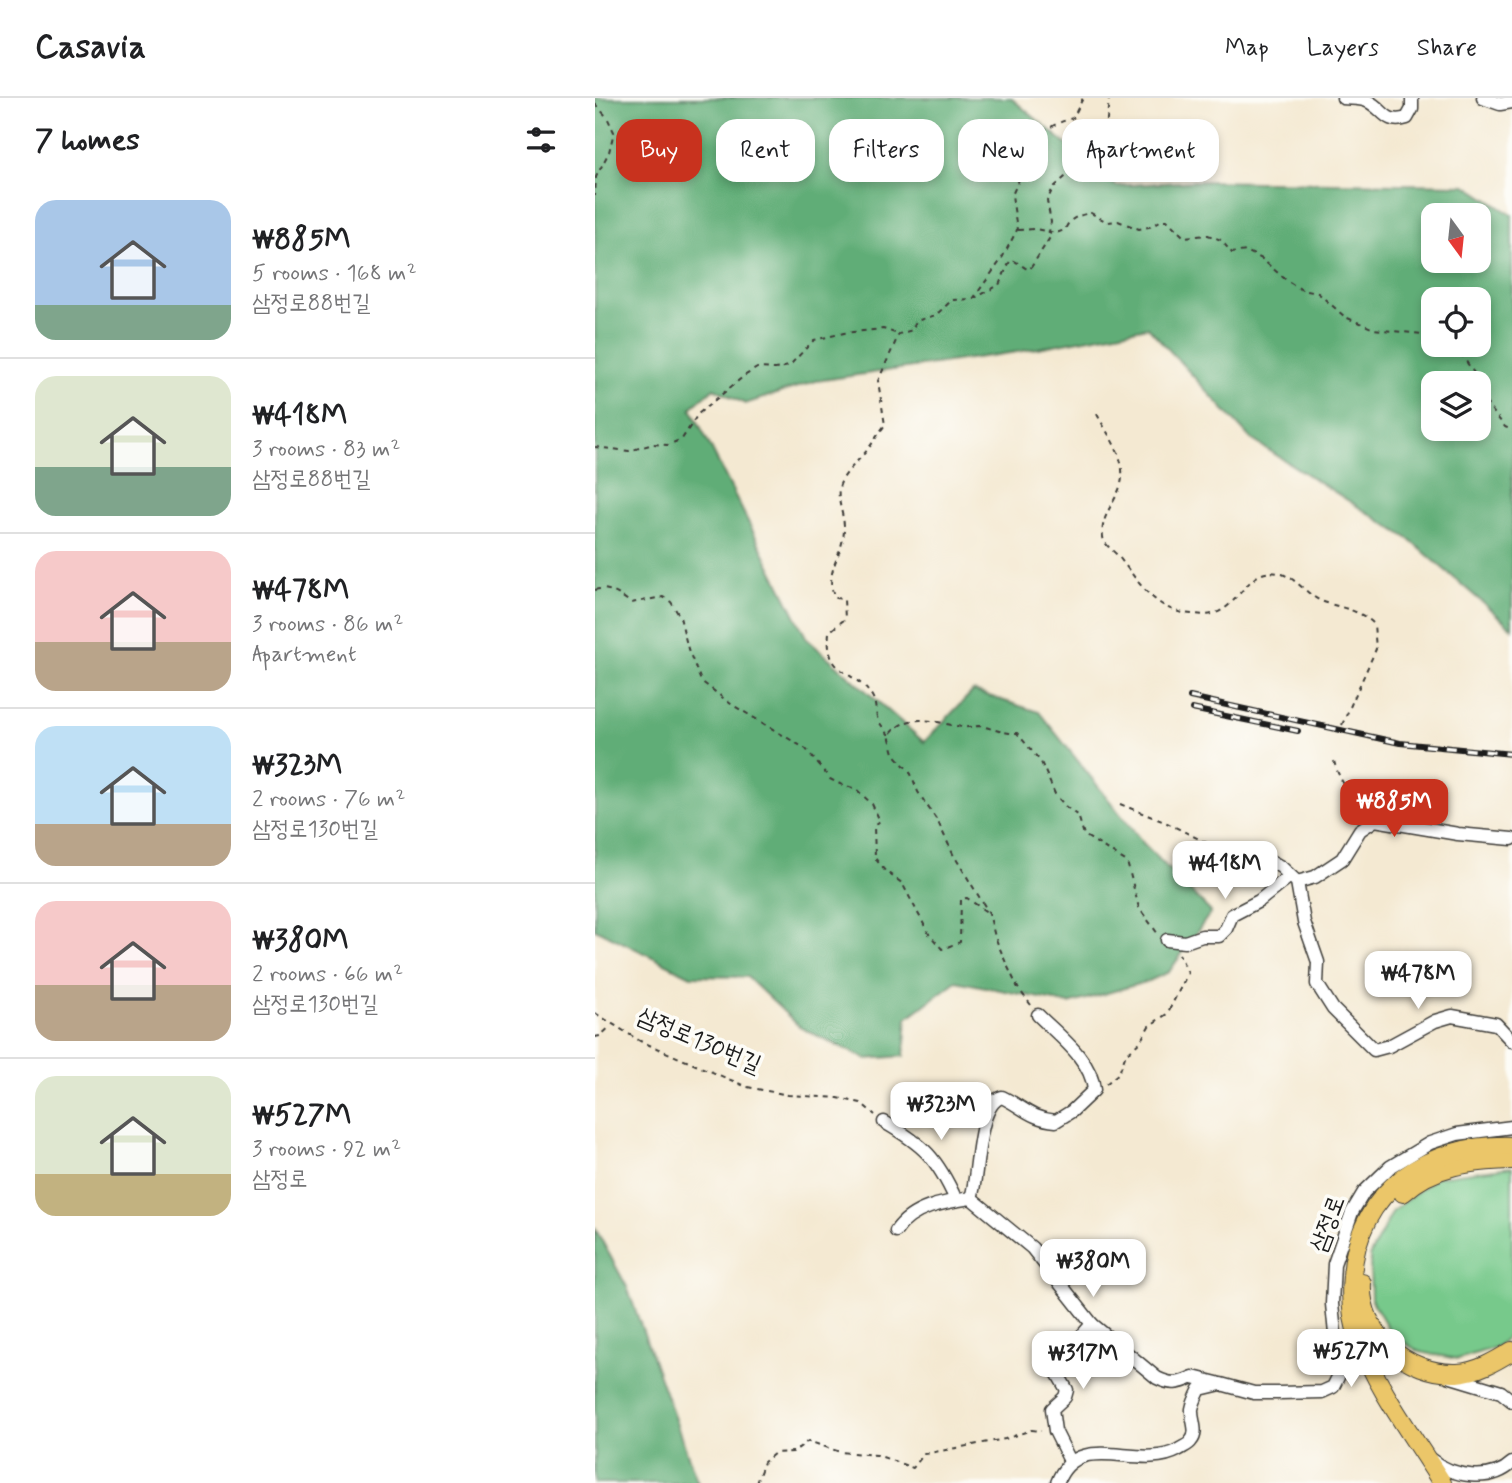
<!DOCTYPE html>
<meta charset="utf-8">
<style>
body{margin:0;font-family:Mynerve,"Poor Story",sans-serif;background:#f2f2f2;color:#202124;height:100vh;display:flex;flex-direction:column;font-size:26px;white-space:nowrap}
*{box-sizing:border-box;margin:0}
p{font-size:23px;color:#757577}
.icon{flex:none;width:38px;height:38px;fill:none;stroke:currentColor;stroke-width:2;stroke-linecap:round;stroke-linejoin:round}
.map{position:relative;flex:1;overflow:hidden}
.drawer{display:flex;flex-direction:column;background:#fff;width:595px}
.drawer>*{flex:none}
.hud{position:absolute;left:21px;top:21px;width:665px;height:63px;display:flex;gap:14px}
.needle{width:46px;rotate:165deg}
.buttons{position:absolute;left:826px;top:105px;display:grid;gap:14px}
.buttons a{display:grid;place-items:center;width:70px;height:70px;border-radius:14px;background:#fff;box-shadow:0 4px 10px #0003;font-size:35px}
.price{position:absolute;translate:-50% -60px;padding:0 16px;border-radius:14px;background:#fff;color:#222;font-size:23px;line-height:46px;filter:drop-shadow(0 2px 4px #0008)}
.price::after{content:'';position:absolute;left:50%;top:42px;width:21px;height:16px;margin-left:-10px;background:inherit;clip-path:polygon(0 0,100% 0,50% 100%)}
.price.active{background:#c8321e;color:#fff}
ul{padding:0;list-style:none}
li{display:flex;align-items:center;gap:21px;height:175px;padding:0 35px}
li+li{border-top:2px solid #e0e0e0}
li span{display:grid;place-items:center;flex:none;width:196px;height:140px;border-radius:21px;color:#555}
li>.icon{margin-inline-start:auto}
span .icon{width:84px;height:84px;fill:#fffc;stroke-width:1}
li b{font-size:30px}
h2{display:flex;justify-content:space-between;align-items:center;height:84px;padding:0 35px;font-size:30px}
.pill{padding:0 24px;border-radius:21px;background:#fff;box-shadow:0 4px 10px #0003;font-size:24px;line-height:63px}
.pill.active{background:#c8321e;color:#fff}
header{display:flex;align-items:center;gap:42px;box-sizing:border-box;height:98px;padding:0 35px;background:#fff;border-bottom:2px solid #e0e0e0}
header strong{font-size:33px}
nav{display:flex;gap:38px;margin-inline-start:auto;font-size:24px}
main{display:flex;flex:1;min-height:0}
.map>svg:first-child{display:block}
.green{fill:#77c98b;stroke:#4a7254;stroke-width:2}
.forest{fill:#61ad77;stroke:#3e644a;stroke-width:2;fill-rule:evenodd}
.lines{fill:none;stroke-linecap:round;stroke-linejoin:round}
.minor-casing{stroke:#3c3b37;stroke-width:15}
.highway-casing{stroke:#3c3b37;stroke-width:20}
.path{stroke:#3c3b37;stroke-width:2;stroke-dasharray:5 5;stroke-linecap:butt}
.minor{stroke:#fff;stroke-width:12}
.highway{stroke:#ebc669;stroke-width:18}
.rail-casing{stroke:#1c1c1c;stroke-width:6}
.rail{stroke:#fdfcf7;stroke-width:3.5;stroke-dasharray:10;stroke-linecap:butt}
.labels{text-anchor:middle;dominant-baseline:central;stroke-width:7;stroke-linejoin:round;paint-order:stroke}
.street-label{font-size:24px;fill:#1c1c1c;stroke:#fdfcf7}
</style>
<header>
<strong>Casavia</strong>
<nav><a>Map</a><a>Layers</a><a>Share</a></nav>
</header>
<main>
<section class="drawer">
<h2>7 homes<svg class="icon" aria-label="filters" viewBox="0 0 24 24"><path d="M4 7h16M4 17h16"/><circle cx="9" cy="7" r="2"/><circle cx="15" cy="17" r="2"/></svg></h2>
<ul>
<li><span style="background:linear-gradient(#a9c7e8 75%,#7fa58c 0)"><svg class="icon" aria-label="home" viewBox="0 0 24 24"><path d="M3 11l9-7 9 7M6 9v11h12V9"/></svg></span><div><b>₩885M</b><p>5 rooms · 168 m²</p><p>삼정로88번길</p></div></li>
<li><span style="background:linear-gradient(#dfe7d0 65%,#7fa58c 0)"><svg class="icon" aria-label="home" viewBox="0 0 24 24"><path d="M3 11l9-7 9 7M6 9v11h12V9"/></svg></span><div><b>₩418M</b><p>3 rooms · 83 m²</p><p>삼정로88번길</p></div></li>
<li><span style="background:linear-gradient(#f6c9c9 65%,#b9a48a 0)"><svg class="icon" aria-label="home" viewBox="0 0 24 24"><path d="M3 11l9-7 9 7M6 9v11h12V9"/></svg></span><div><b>₩478M</b><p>3 rooms · 86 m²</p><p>Apartment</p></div></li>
<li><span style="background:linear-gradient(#bfe0f5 70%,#b9a48a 0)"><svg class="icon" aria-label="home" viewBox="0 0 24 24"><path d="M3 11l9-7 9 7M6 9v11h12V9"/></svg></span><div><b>₩323M</b><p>2 rooms · 76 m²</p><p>삼정로130번길</p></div></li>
<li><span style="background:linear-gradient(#f6c9c9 60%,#b9a48a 0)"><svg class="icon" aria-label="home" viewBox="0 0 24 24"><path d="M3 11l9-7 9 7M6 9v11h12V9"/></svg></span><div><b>₩380M</b><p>2 rooms · 66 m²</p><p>삼정로130번길</p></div></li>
<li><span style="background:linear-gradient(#dfe7d0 70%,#c2b280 0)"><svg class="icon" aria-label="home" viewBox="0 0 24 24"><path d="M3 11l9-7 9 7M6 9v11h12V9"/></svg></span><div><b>₩527M</b><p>3 rooms · 92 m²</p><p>삼정로</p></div></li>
</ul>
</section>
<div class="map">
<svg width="917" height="1385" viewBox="0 0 917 1385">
<rect width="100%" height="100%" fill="#fdfcf7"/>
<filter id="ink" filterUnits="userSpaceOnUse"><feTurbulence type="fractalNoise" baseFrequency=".0143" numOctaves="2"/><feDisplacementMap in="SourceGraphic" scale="14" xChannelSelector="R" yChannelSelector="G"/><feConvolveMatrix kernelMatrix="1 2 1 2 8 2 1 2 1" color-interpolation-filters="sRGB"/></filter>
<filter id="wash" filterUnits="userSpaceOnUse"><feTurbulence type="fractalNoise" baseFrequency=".00686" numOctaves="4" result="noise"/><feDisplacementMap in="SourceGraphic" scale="28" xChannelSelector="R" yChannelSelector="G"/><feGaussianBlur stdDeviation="1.57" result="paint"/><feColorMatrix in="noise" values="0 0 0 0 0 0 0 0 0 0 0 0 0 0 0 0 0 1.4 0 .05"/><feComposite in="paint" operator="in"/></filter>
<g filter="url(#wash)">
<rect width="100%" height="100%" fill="#f4e9d2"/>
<path class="green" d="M917,1069v166l-16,14 -38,12 -38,-7 -28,-17 -21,-36 -1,-44 23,-44 43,-34z"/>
<g class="forest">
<path d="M0,0h416l105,88 80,-5 270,4 46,30v413l-103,-89 -158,-100 -103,-112 -131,25 -201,29 -71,23 -31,-16 -23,20 116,231 117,103 49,-51 66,21 105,132 67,68 -42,60 -20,9 -80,23 -113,-23 -49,37 -3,38 -38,3 -65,-31 -54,-51 -56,-1 -96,-47zM838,117h46v46h-46zM838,201h46v46h-46zM838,285h46v46h-46z"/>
<path d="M0,1130l32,59 71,196h-103z"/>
</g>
</g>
<g filter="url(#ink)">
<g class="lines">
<defs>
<g id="minor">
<path d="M748,0c8,1 17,0 24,3 17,7 17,24 40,17l5,-9v-11"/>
<path d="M888,0l17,6 12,-2"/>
<path d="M661,755l25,14 16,15 7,40 14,40 -1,22 16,25 41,41 15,-4 46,-25 17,-5 44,8 16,17"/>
<path d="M702,784l18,-5 27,-18 18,-29 15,-10 83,14 54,5"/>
<path d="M572,842l18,2 17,-6h17l7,-7 6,-14 27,-14 31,-25"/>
<path d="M289,1024c40,23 53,36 72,78"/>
<path d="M376,1100c8,-22 5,-94 31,-101 21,10 29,22 54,24l16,-10 22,-21c-2,-30 -36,-55 -56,-75"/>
<path d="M301,1133c16,-24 49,-29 75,-33l61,50 60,76 65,54c14,7 22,6 36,-1l24,6"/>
<path d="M853,1278l53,16 11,9"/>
<path d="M835,1361c22,18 61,24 82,4"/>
<path d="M475,1363l-15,-30 -3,-22 13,-12 2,-7 -11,-19 8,-15 28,-32"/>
<path d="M462,1385c21,-55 81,-11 121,-33 4,-3 11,-5 13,-9 8,-9 0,-21 1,-32 1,-6 5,-14 8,-20l21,-5 33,9h25l43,-1 11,-5 5,-10v-13l-6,-60 2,-40 18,-52 12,-20 26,-25 40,-24 27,-9 55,-7"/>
</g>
<g id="highway">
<path d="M808,1095c30,-28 70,-32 109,-33"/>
<path d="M767,1185c-3,51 46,92 95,90 20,-1 39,-12 55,-22"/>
<path d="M847,1385c-27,-44 -66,-95 -83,-144 -7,-19 -9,-43 -7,-63 6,-87 78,-133 160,-130"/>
</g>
</defs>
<use href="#minor" class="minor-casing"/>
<use href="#highway" class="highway-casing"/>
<g class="path">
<path d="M0,6l12,13 7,15 -5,20 -13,25 -1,19"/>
<path d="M423,132l17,-1 21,4 9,-3c4,-12 14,-15 26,-17l16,9 11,-1 21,8 14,-3 8,-6h6l17,17 24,-2 13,5 11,13 14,-2 16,8 24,21 16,10 16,3 27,24 29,12 59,6"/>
<path d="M378,201l26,-14 11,-24 3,-1 14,9h3l21,-33 -2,-4 2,-10 -4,-21 6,-13 23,-21 21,-12 5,-6 3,-8 4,-43"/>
<path d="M860,247l21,31 1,7"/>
<path d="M884,296l26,33 7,3"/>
<path d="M502,316c10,20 27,40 25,63 -1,21 -23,37 -19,60 1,8 11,14 16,20 22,28 38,57 77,57 5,1 12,1 16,0 29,-6 35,-51 70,-40 15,5 24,20 39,27 19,7 38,8 53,23l2,25 -34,76"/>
<path d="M0,349l34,4 24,-7 15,1 14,-6 16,-25 46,-38 13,-8 18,1 14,-3 25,-26 30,-7 39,-4 15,5"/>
<path d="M0,492c13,-4 25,5 36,13l32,-6 8,5 9,15 8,32 13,32 30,23 75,45 24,30 10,5 16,5 16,15 8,17 -6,5 1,32 10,13 17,12 27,51 13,15 18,-7 1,-43 6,-1 21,15"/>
<path d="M294,637c-4,-5 -10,-12 -12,-18 -2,-8 -1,-14 -5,-21 -20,-29 -47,-19 -43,-64l16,-13 -1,-20 -9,-1c-12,-26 8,-42 9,-68 1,-16 -10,-33 -3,-48 5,-10 14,-18 21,-26 9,-9 15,-21 23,-31l-7,-44 21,-47 13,-4 4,-9 20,-6 16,-15 21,-1 28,-39 16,-30 -5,-35 15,-33 1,-16c13,-14 26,-23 45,-28l10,-20"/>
<path d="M739,663c5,20 18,37 33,51"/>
<path d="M525,706l47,19 46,23 31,7"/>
<path d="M436,907l-13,-17 -12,-25 -11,-26 -6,-24 -36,-59 -15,-32 -20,-30 -7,-18 -17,-21 -5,-18c20,-25 47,-12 73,-8 6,1 11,-1 17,-1 14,2 24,8 38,7l24,29 14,32 11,13 12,8 6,20 43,27 12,46 19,26"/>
<path d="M0,915l45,28 107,46 41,8 50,3 23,5 14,12"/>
<path d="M0,939l5,-1 11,-10"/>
<path d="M511,986l13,-11 7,-19 14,-12 9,-16 18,-12 21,-41 -9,-19"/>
<path d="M161,1385l8,-21 11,-9 18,-1 15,-11 32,11 37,3 36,13 11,-14 81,-15 26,-9 10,1"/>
</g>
<use href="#minor" class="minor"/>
<use href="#highway" class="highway"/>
<defs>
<g id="rail">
<path d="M595,599l210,46 112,11"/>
<path d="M597,611l106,22"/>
</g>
</defs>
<use href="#rail" class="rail-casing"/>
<use href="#rail" class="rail"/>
</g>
</g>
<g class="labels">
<g class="street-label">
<text transform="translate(104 943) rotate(23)">삼정로130번길</text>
<text transform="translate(733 1126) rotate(-69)">삼정로</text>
</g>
</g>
</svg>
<div class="buttons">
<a><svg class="needle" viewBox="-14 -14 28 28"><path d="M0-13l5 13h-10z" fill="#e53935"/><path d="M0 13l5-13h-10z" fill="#757577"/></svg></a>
<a><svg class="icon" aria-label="locate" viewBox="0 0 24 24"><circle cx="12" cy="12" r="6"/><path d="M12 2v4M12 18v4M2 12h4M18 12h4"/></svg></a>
<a><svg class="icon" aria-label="layers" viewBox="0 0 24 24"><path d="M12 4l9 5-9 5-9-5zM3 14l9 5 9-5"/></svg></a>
</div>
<b class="price active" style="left:799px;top:741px">₩885M</b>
<b class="price" style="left:630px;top:803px">₩418M</b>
<b class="price" style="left:823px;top:913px">₩478M</b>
<b class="price" style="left:346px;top:1044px">₩323M</b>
<b class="price" style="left:498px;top:1201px">₩380M</b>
<b class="price" style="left:756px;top:1291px">₩527M</b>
<b class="price" style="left:488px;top:1293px">₩317M</b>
<div class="hud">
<a class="pill active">Buy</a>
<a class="pill">Rent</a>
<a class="pill">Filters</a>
<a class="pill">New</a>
<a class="pill">Apartment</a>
</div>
</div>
</main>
